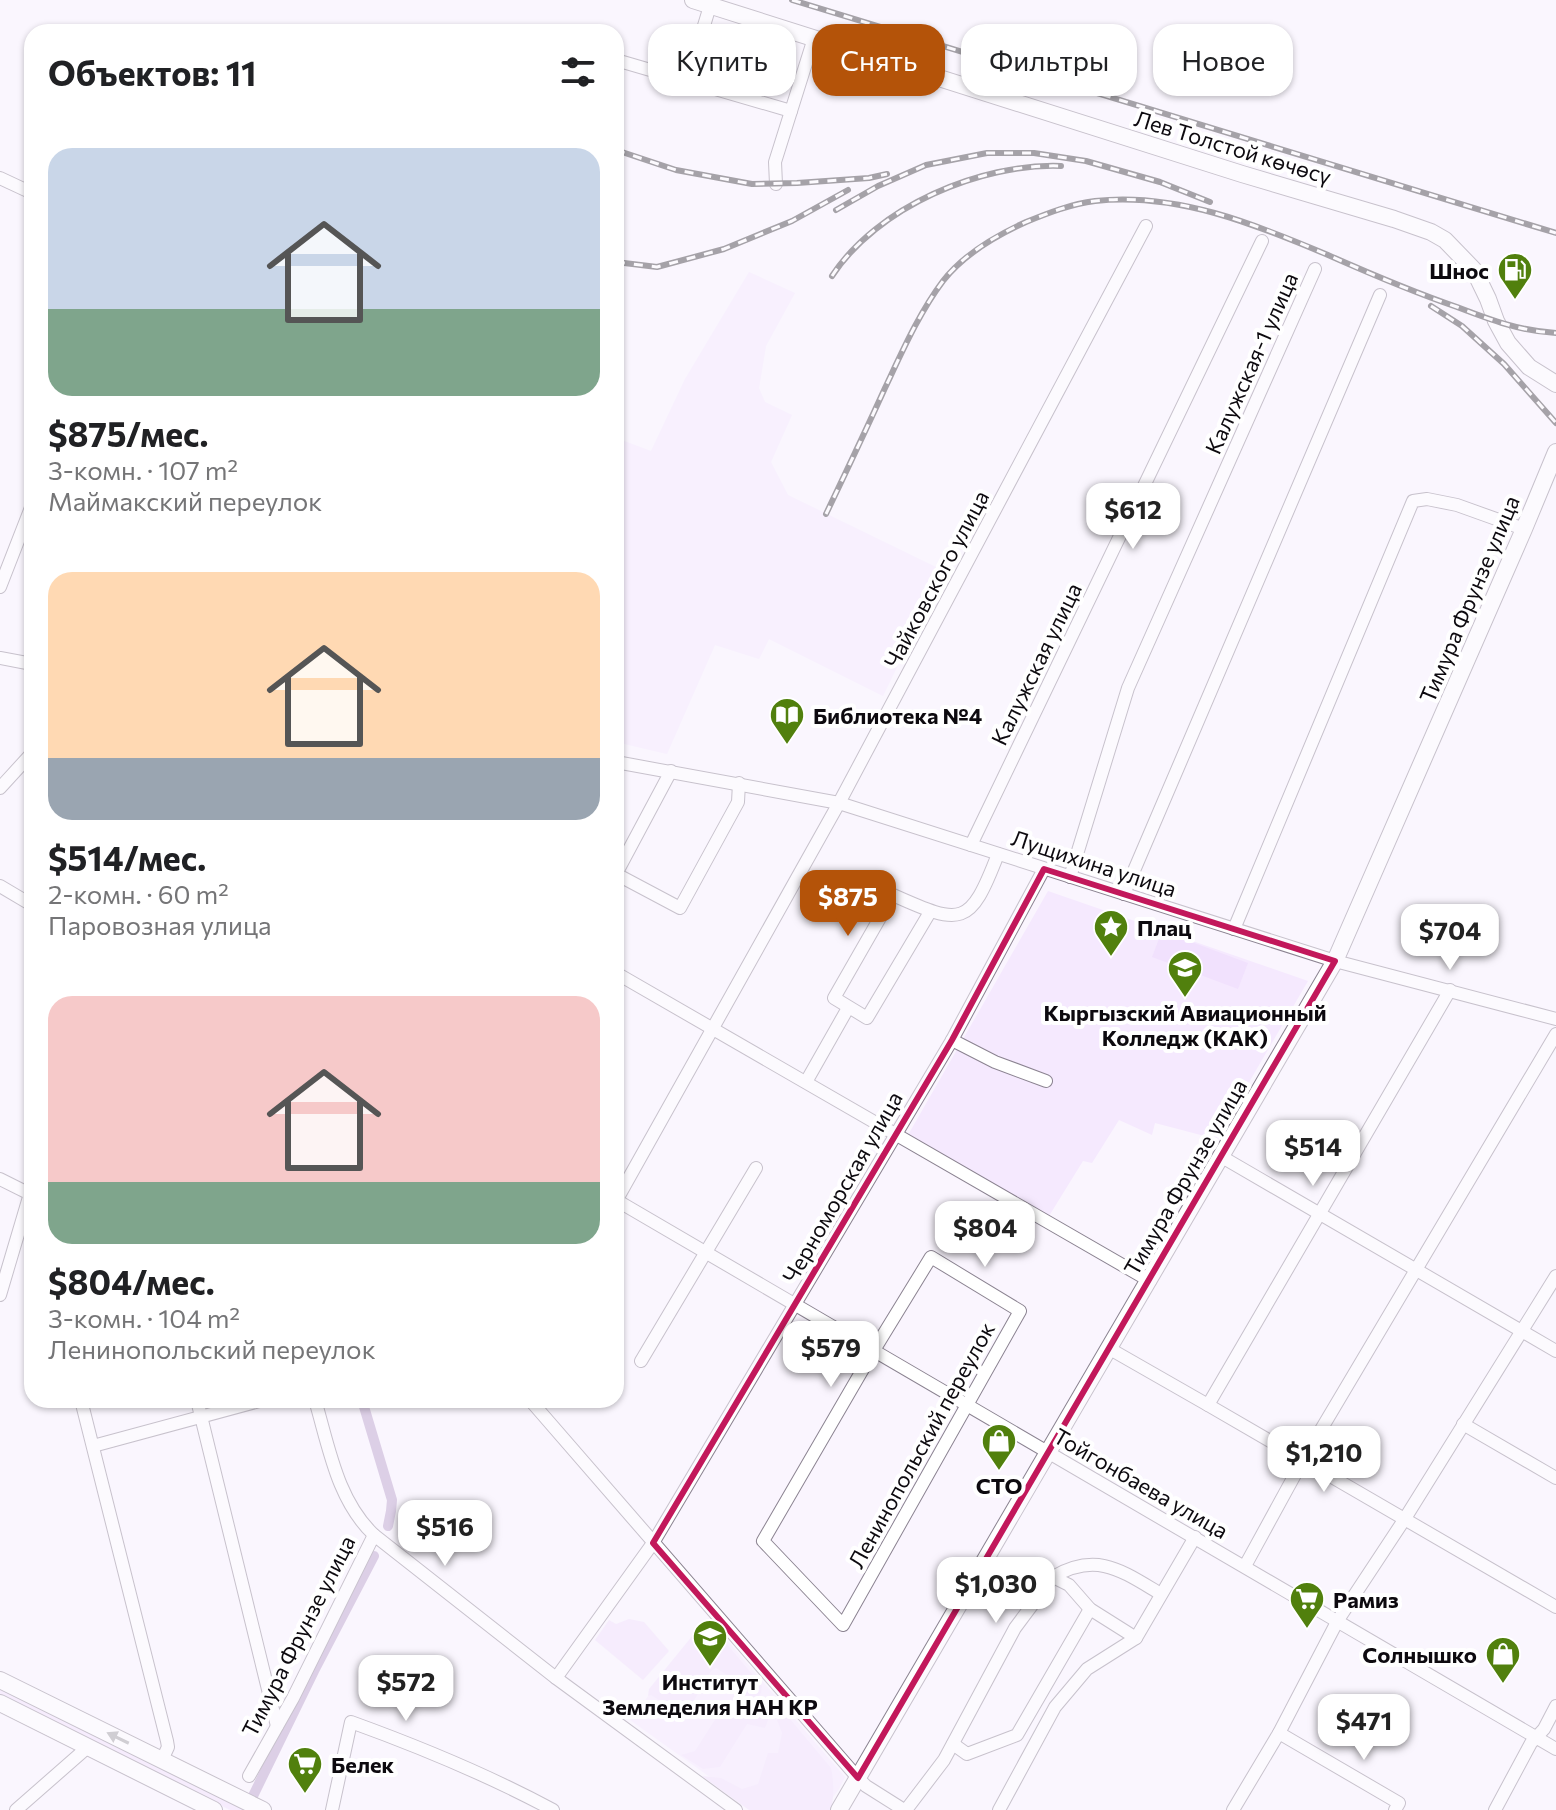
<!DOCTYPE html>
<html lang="ru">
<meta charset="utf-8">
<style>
body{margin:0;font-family:Commissioner,sans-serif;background:#f2f2f2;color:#202124;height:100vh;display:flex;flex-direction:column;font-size:30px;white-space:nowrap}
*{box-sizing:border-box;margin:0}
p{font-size:26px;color:#757577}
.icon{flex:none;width:44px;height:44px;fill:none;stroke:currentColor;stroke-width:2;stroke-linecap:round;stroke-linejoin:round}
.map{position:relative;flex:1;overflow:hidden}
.details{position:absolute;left:24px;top:24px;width:600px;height:1384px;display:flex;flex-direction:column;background:#fff;border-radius:24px;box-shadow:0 2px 6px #0004}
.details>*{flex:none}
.top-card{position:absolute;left:648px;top:24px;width:760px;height:72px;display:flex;gap:16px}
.price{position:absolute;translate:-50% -68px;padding:0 18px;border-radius:16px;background:#fff;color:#222;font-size:26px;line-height:52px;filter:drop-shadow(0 2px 4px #0008)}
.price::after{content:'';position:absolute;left:50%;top:48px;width:24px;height:18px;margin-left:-12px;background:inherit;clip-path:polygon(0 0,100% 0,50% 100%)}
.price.selected{background:#b45309;color:#fff}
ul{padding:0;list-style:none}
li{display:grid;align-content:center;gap:16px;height:424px;padding:0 24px}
li span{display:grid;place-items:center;height:248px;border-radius:24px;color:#555}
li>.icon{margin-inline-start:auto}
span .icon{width:144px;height:144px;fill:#fffc;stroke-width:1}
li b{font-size:34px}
h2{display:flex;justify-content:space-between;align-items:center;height:96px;padding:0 24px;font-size:34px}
.tag{padding:0 28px;border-radius:24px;background:#fff;box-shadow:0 2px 6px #0004;font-size:28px;line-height:72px}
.tag.selected{background:#b45309;color:#fff}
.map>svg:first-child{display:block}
.built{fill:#f5e9fe}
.green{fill:#f1e1fd}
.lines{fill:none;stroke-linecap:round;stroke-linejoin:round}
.canal{stroke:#b89fca;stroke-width:10}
.minor-casing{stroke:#8b8391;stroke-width:14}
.major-casing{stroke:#8b8391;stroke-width:18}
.minor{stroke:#fff;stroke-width:12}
.major{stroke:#fff;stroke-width:16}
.rail-casing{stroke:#3f3c41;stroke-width:6}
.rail{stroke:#fff;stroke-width:3;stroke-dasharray:9;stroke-linecap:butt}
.oneway{fill:#9e9d9f}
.marked{fill:none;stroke:#c2185b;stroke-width:6;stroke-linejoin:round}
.labels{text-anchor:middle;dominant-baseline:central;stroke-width:8;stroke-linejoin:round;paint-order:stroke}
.street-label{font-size:22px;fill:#0d0a0f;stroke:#fff}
.poi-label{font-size:22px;font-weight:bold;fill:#0d0a0f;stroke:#fff;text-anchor:start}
</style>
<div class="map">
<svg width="1556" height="1810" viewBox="0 0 1556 1810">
<rect width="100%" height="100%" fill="#faf5fe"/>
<g class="built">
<path d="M749,272l46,21 -29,53 -7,42 6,14 27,13 -21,47 17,33 156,76 -61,125 -114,-57 -10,20 -44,-14 -48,109 -51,-12v-304l35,13 34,-72z"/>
<path d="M1048,891l260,90 -92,158 -61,-16 -3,12 -33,-15 -27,43 -9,-2 -34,55 -141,-81z"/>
<path d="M708,1618l137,159 -6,12 -15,20 -68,1 -126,-90z"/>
</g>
<g class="green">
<path d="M1162,931l86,32 -10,26 -86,-32z"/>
<path d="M629,1619l15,3 25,29 -26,29 -48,-40 14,-20 7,4z"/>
<path d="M706,1619l56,67 -1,7 -5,7 14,15 -5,13 -18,-4 -27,43 -17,2 -22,-14 14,-4 28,-44 16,-7 1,-10 -2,-8 -22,-14 -5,3 -27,47 -7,-6 -26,-17 -3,1 1,-7z"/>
<path d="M0,1684l252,126h-22l-230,-115z"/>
<path d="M785,1713l46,55c3,13 3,29 0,42h-82l-47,-34 19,2 21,11 16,-5 10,-31h10l4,-20 -5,-13z"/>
</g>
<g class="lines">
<g class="canal">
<path d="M362,1400l30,100 -1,11 -3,15"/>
<path d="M253,1796l61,-125 60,-115"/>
</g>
<defs>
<g id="minor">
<path d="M616,60l175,51"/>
<path d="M687,81l23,-75"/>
<path d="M0,178l32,15"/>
<path d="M776,184l-1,-22 39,-124"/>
<path d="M0,587l32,-82"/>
<path d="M0,658l32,6"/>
<path d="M616,762l223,41 496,158 221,58"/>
<path d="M0,788l32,-35"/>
<path d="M971,845l291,-604"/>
<path d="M616,874l64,34 58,-106 1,-19"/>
<path d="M616,874l55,-103"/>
<path d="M1070,877l58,-189 187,-419"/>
<path d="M0,886l32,19"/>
<path d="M1124,894l256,-599"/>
<path d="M930,912l-63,106 -33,-20 59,-103c69,31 77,32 105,-41"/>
<path d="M1234,929l179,-428 14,-2 30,6 67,24"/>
<path d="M616,973l534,308"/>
<path d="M952,1040l43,22 51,19"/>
<path d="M806,1082l42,-74"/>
<path d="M1222,1157l334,194"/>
<path d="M0,1179l30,15 2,30"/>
<path d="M616,1200l940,549"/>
<path d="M616,1201l223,-398 307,-577"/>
<path d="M931,1257l89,54 -177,314 -80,-84 111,-191z"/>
<path d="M0,1295l32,-108"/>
<path d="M1110,1349l98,56 348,202"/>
<path d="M641,1361l115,-193"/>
<path d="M81,1400l86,341 1,6 -6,13"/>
<path d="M197,1400l80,326"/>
<path d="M315,1400c14,47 22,100 59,135"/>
<path d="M530,1400l328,378 8,8 38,24"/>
<path d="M1208,1405l242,-415"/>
<path d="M1463,1424l93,54"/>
<path d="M93,1446l170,-46"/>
<path d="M1245,1566l58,-106 253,-426"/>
<path d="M1053,1577c44,-26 69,-6 108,17"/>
<path d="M556,1678l97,-135 299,-503 92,-171"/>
<path d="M1279,1733l120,70 -4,7"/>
<path d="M953,1744l14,10 50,-19 73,-126"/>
<path d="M249,1776l44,-78 81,-163 182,143 180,132"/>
<path d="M16,1810l73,-64"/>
<path d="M332,1810l19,-88c69,25 137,53 202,88"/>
<path d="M906,1810l38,-50 71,-132 38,-51 16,8 21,24 46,29"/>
<path d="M999,1810l56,-103 32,-38 49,-31 59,-101"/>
<path d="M1233,1810l46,-77 59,-113 66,-100 152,-244"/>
<path d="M1495,1810l36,-67 13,-14 12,-23"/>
</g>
<g id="major">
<path d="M693,0l549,174 152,45 37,13 14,8 29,30 14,29 8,22 12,22 21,24 27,17"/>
<path d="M0,1680l263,130"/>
<path d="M0,1703l214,107"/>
<path d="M839,1810l496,-849 189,-432 32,-77"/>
</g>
</defs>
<use href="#minor" class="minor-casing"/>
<use href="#major" class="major-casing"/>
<use href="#minor" class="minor"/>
<use href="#major" class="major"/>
<defs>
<g id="rail">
<path d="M792,0l764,233"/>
<path d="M616,150l60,20 76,14 45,-1 72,-5 18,-4"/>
<path d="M836,210l42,-24 48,-21 61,-12h47l52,8 74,21 50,20"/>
<path d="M616,262l41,5 67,-18 68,-28 56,-31"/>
<path d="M832,276c45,-69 148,-113 229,-110"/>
<path d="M1431,306l31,20 42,38 52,59"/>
<path d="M826,514c20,-42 40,-84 59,-126 17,-36 34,-75 58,-107 21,-27 52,-45 83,-59 22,-9 45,-18 69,-21 81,-9 160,23 233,54 43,19 85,37 129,52 34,13 63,24 99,26"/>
</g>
</defs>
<use href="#rail" class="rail-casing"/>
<use href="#rail" class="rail"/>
</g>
<defs><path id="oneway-solid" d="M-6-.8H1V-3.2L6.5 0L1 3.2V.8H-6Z" transform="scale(2)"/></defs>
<use class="oneway" href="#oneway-solid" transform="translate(118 1738) rotate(-154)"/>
<path d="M0 0H1556V1810H0ZM1044,869l291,92 -477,817 -205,-235 299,-503z" fill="#faf5fe" fill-opacity=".55" fill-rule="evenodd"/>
<path class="marked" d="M1044,869l291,92 -477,817 -205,-235 299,-503z"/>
<defs>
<symbol id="fuel-pin" viewBox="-11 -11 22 30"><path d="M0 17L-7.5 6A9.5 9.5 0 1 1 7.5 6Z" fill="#51800d" stroke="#fff"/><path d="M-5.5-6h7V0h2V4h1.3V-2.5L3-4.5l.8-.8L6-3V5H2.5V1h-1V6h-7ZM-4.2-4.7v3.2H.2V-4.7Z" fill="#fff"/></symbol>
<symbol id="library-pin" viewBox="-11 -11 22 30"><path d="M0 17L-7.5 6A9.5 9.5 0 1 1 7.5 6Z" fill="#51800d" stroke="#fff"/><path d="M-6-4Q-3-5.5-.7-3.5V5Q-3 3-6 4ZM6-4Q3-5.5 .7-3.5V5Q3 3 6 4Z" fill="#fff"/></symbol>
<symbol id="sight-pin" viewBox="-11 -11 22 30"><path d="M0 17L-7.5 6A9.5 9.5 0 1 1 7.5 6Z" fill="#51800d" stroke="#fff"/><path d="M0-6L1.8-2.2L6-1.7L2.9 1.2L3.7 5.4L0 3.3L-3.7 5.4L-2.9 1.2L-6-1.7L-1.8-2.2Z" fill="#fff"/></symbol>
<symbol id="university-pin" viewBox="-11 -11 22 30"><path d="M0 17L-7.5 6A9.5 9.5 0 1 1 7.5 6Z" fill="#51800d" stroke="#fff"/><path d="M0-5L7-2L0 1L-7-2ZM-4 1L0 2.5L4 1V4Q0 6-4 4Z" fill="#fff"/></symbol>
<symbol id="shop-pin" viewBox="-11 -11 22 30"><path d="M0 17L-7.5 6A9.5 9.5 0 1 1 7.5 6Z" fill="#51800d" stroke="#fff"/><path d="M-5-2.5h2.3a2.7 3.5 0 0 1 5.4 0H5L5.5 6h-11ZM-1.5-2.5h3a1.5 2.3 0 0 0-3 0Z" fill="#fff"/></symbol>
<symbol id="supermarket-pin" viewBox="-11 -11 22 30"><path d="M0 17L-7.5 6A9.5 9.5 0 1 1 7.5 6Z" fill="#51800d" stroke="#fff"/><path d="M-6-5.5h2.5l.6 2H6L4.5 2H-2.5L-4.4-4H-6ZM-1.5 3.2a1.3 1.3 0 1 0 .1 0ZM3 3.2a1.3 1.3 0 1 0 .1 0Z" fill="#fff"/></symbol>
</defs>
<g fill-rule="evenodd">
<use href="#fuel-pin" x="1495" y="250" width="40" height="54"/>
<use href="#library-pin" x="767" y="695" width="40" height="54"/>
<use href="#sight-pin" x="1091" y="907" width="40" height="54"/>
<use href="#university-pin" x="1165" y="948" width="40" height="54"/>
<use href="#shop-pin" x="979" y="1421" width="40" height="54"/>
<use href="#supermarket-pin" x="1287" y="1579" width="40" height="54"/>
<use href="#university-pin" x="690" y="1617" width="40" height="54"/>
<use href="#shop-pin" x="1483" y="1634" width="40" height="54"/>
<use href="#supermarket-pin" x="285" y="1744" width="40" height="54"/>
</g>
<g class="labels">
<g class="street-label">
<text transform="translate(1233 147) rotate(17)">Лев Толстой көчөсү</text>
<text transform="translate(1251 363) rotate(-66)">Калужская-1 улица</text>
<text transform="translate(936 579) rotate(-62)">Чайковского улица</text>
<text transform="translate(1469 599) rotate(-67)">Тимура Фрунзе улица</text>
<text transform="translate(1036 664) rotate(-64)">Калужская улица</text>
<text transform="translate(1094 863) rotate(18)">Лущихина улица</text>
<text transform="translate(1185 1177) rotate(-60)">Тимура Фрунзе улица</text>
<text transform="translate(842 1187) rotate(-60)">Черноморская улица</text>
<text transform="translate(921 1445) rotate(-61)">Ленинопольский переулок</text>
<text transform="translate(1141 1483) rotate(30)">Тойгонбаева улица</text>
<text transform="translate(298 1636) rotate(-63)">Тимура Фрунзе улица</text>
</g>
<g class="poi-label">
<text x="1489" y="270" text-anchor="end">Шнос</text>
<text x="813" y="715">Библиотека №4</text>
<text x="1137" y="927">Плац</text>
<text x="1185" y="1012" text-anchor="middle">Кыргызский Авиационный<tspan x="1185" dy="25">Колледж (КАК)</tspan></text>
<text x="999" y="1485" text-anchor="middle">СТО</text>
<text x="1333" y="1599">Рамиз</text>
<text x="1477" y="1654" text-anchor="end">Солнышко</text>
<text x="710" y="1681" text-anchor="middle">Институт<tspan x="710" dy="25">Земледелия НАН КР</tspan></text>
<text x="331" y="1764">Белек</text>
</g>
</g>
</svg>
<b class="price" style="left:1133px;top:551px">$612</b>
<b class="price selected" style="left:848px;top:938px">$875</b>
<b class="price" style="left:1450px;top:972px">$704</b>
<b class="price" style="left:1313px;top:1188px">$514</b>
<b class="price" style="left:985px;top:1269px">$804</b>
<b class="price" style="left:831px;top:1389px">$579</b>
<b class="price" style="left:1324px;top:1494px">$1,210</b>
<b class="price" style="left:445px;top:1568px">$516</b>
<b class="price" style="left:996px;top:1625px">$1,030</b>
<b class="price" style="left:406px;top:1723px">$572</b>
<b class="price" style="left:1364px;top:1762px">$471</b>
<div class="top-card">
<a class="tag">Купить</a>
<a class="tag selected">Снять</a>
<a class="tag">Фильтры</a>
<a class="tag">Новое</a>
</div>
<section class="details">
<h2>Объектов: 11<svg class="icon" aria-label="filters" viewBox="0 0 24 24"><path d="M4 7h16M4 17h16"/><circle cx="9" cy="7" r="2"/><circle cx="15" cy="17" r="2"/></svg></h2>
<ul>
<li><span style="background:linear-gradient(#c9d6e8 65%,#7fa58c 0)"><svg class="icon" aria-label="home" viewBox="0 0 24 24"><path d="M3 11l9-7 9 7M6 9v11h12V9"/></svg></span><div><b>$875/мес.</b><p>3-комн. · 107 m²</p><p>Маймакский переулок</p></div></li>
<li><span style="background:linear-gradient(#ffd9b3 75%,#9aa5b1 0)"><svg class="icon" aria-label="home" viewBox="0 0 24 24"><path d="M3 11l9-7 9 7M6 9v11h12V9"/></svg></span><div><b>$514/мес.</b><p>2-комн. · 60 m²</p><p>Паровозная улица</p></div></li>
<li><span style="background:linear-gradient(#f6c9c9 75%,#7fa58c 0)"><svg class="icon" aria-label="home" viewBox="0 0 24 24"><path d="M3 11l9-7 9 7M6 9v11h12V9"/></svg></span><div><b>$804/мес.</b><p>3-комн. · 104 m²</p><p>Ленинопольский переулок</p></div></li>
</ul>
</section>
</div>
